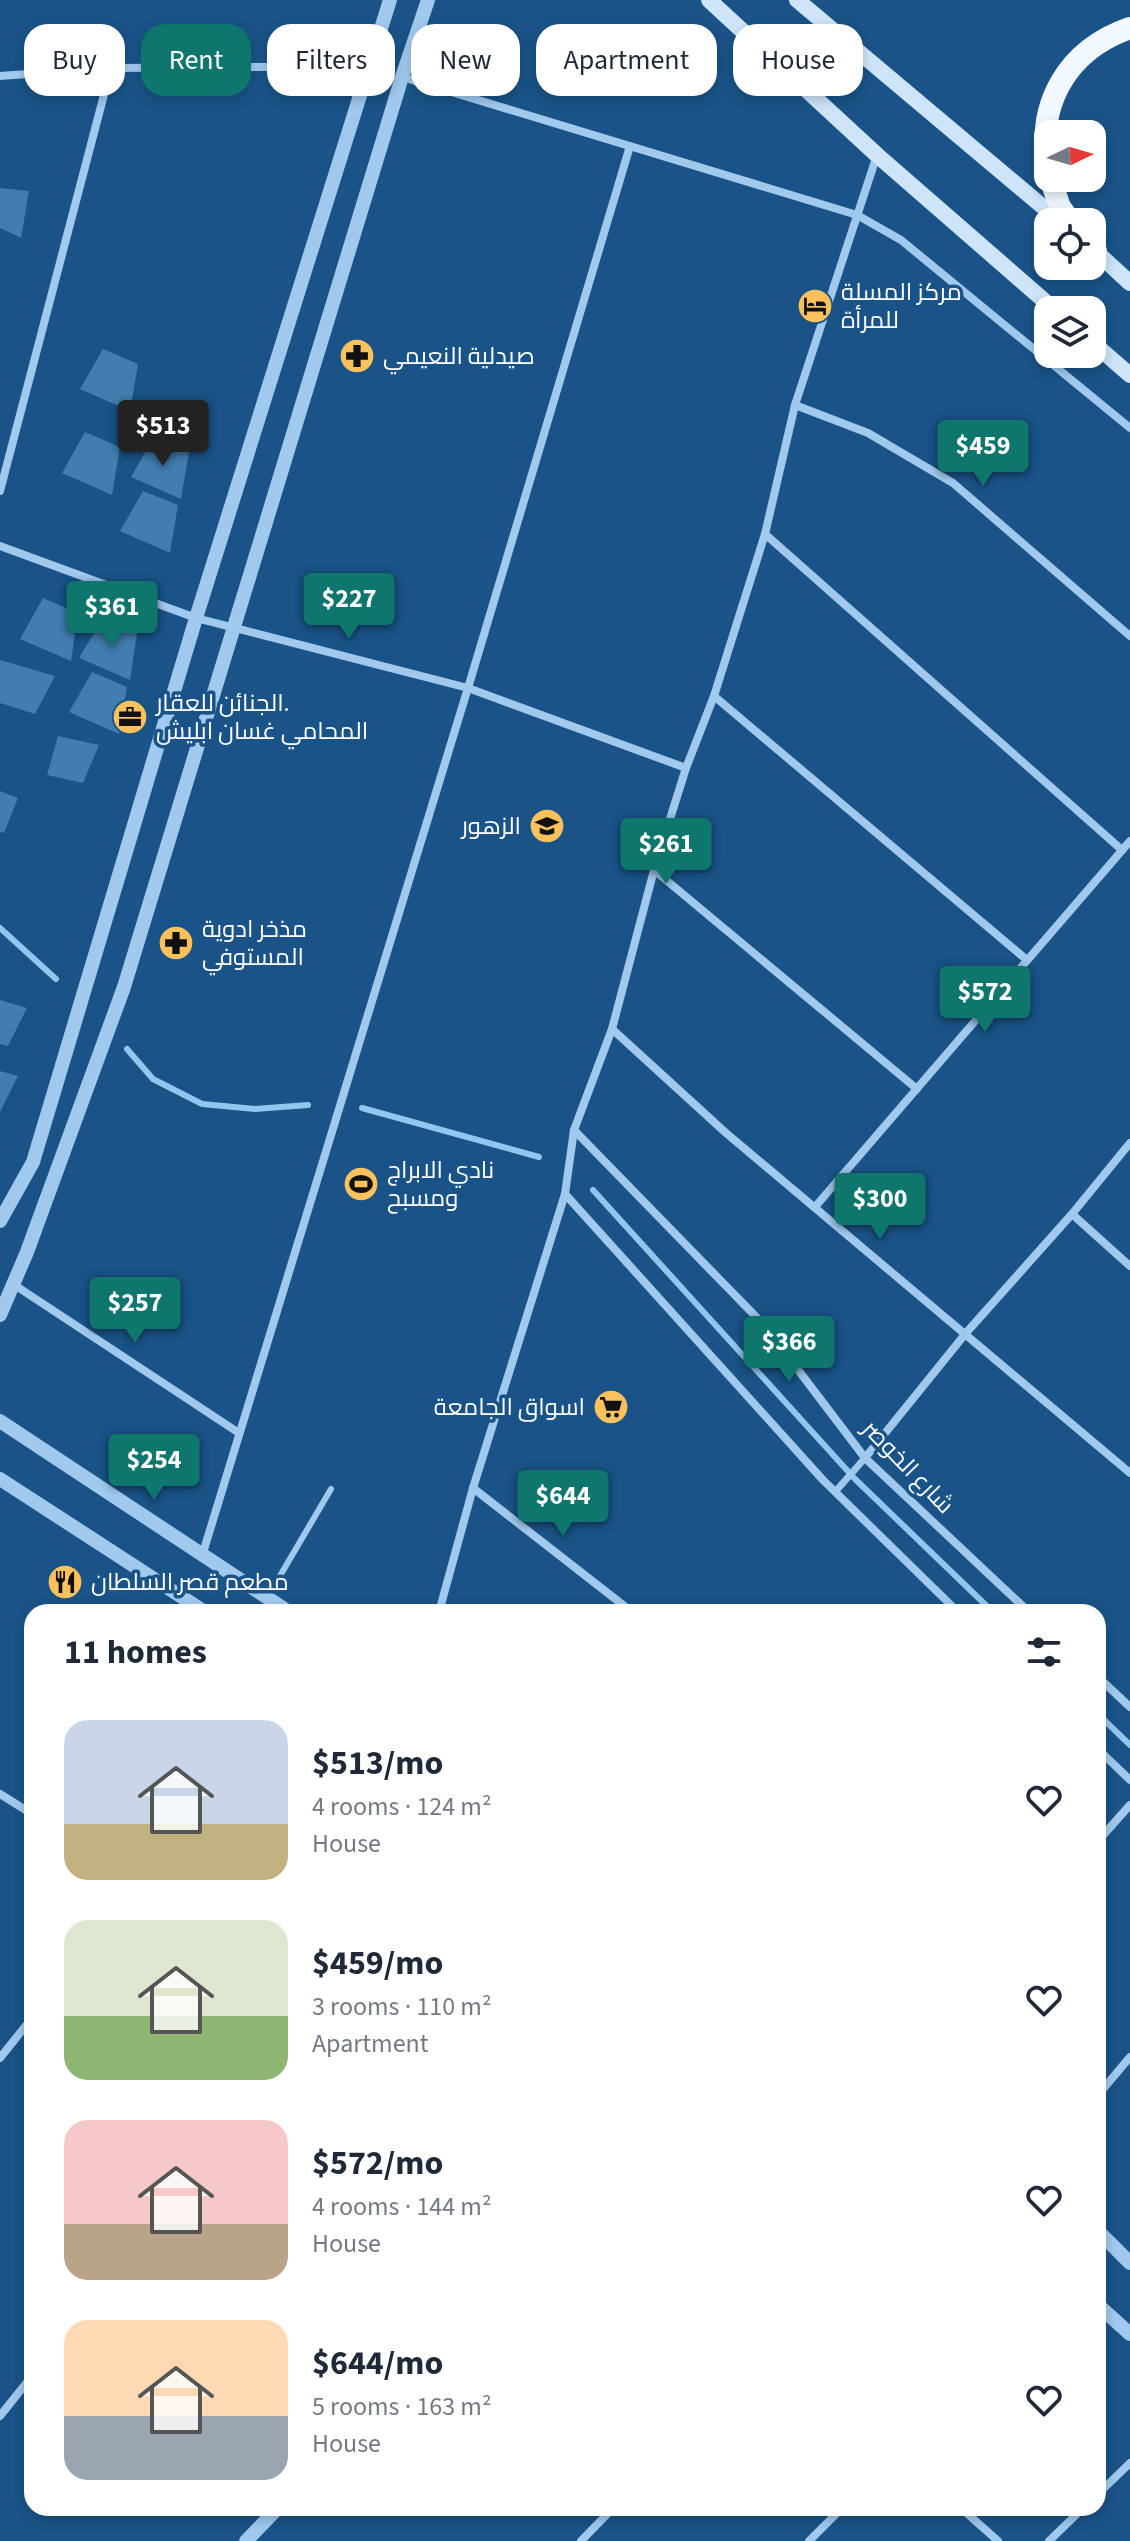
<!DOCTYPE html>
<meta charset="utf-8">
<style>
body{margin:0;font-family:"Source Sans 3",Cairo,sans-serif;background:#f2f2f3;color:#1f2937;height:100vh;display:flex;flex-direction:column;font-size:30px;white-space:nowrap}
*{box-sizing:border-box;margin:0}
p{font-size:26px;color:#747a83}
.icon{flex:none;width:44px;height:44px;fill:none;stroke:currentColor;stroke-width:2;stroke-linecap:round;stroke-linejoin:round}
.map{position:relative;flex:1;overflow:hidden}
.panel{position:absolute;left:24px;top:1604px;width:1082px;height:912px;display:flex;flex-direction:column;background:#fff;border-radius:24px;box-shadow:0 4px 12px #0003}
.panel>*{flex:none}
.guide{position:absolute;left:24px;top:24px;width:1082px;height:72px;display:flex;gap:16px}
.needle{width:52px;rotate:85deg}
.fabs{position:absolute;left:1034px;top:120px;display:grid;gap:16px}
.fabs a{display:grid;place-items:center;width:72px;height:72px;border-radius:16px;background:#fff;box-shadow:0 4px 12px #0003;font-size:40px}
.price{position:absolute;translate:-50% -68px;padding:0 18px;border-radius:8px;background:#0f766e;color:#fff;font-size:26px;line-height:52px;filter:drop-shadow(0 2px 4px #0008)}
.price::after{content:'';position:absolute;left:50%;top:48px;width:24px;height:18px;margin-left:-12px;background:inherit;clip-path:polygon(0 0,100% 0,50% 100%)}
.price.current{background:#222;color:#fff}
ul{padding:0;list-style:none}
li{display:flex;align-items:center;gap:24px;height:200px;padding:0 40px}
li span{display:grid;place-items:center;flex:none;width:224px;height:160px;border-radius:24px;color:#555}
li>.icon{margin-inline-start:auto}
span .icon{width:96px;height:96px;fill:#fffc;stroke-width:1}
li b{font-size:34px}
h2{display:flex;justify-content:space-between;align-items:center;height:96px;padding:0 40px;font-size:34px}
.chip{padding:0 28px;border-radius:24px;background:#fff;box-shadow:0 4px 12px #0003;font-size:28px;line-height:72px}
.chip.current{background:#0f766e;color:#fff}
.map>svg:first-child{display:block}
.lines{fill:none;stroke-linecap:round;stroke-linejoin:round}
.stream{stroke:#93c6ef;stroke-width:6}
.building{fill:#417db0}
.service{stroke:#a0c9ed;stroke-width:6}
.pedestrian{stroke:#a0c9ed;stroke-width:7}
.minor{stroke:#a0c9ed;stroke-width:8}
.tertiary{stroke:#a0c9ed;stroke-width:14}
.secondary{stroke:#cde4f9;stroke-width:16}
.trunk{stroke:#f2f8ff;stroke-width:22}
.labels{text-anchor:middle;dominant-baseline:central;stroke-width:7;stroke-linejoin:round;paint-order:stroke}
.poi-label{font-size:24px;fill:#fff;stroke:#195387;text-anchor:start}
.street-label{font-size:24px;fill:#fff;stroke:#195387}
</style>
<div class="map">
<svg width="1130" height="2541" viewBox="0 0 1130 2541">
<rect width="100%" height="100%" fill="#195387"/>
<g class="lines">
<g class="stream">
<path d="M0,928l56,51"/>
<path d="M127,1049l26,30 49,25 53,5 53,-4"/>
<path d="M362,1108l177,49"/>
<path d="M593,1190l262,289 138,133"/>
<path d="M1098,1714l32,31"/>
</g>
</g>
<g class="building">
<path d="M0,188l29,3 -8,47 -21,-10z"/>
<path d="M103,349l35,15 -8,47 -50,-22z"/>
<path d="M85,432l35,15 -8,48 -50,-22z"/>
<path d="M154,437l35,15 -8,47 -50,-22z"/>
<path d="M143,491l35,14 -8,48 -50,-22z"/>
<path d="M43,598l35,15 -7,48 -51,-22z"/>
<path d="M103,618l34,15 -7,47 -51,-22z"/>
<path d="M0,660l55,16 -20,38 -35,-11z"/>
<path d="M92,672l35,15 -8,47 -50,-22z"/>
<path d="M58,736l41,9 -16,38 -36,-8z"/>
<path d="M0,791l18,7 -14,35 -4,-1z"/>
<path d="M0,1000l27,8 -19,38 -8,-2z"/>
<path d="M0,1071l18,5 -18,36z"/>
</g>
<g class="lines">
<path class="service" d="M267,1598l64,-109"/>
<path class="pedestrian" d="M835,1492l30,-34"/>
<g class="minor">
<path d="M0,76l111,-8 258,-2"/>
<path d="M402,77l455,138 44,25 229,188"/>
<path d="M795,405l73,28 85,50 177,153"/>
<path d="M0,491l111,-423"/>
<path d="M765,534l357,316"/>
<path d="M0,546l196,72 272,70 218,80"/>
<path d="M714,696l313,264"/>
<path d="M654,870l263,219"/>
<path d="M612,1029l114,104 404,340"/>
<path d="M574,1130l190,195 101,133 164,154"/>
<path d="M565,1194l258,286 135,132"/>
<path d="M815,1207l315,-366"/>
<path d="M1072,1214l58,52"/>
<path d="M13,1284l226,149"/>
<path d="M865,1458l101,-125 106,-119 58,-71"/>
<path d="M473,1488l159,124"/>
<path d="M202,1556l266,-868 162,-542"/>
<path d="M439,1612l34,-124 92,-294 9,-64 38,-101 42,-159 32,-102 28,-72 51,-162 30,-129 82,-250"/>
<path d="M1098,1677l32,30"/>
<path d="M1098,1749l32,31"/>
<path d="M0,1794l32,20"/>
<path d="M1098,1841l32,-36"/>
<path d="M0,2058l32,-40"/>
<path d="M1098,2095l32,-38"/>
<path d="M0,2416l32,-40"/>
<path d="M1098,2494l32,-31"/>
<path d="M961,2508l37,33"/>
<path d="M581,2541l32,-33"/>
<path d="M809,2541l33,-33"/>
<path d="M1049,2541l34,-33"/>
</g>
<g class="tertiary">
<path d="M0,1221l33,-59 163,-544 194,-618"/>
<path d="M0,1315l27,-63 97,-265 278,-910 26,-77"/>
<path d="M0,1421l289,191"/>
<path d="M0,1479l205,133"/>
<path d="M1098,2231l32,32"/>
<path d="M1098,2305l32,29"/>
<path d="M246,2541l32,-33"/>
</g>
<g class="secondary">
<path d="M709,0l168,155 178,155"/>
<path d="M797,0l264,222"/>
<path d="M1092,248l38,35"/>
<path d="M1092,342l38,33"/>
</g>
<g class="trunk">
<path d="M1048,169c-12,-65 19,-119 82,-141"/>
<path d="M1050,178l10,29 11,15"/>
<path d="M1092,247l4,4"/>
</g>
</g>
<defs>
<symbol id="hotel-disc" viewBox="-11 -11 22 22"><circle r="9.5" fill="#ffc15c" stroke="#195387"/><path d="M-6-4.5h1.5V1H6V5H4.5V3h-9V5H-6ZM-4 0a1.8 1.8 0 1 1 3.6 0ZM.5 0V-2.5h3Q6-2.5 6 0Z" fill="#111"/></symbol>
<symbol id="pharmacy-disc" viewBox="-11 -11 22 22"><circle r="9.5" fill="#ffc15c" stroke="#195387"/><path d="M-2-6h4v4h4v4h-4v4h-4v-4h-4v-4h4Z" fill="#111"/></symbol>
<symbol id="office-disc" viewBox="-11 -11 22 22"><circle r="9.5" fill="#ffc15c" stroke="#195387"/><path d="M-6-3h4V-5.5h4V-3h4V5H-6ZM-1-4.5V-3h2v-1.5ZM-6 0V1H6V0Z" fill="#111"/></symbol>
<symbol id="school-disc" viewBox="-11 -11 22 22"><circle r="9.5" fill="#ffc15c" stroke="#195387"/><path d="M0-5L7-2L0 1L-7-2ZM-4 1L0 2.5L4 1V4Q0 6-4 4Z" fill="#111"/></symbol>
<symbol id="stadium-disc" viewBox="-11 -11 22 22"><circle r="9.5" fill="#ffc15c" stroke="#195387"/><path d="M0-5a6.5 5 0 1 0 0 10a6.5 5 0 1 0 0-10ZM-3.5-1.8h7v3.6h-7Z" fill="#111"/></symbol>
<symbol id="supermarket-disc" viewBox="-11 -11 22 22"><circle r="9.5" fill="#ffc15c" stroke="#195387"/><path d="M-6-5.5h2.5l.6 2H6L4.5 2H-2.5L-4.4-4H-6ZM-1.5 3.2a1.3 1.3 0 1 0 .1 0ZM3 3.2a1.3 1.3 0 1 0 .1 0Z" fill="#111"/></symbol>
<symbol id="restaurant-disc" viewBox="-11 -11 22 22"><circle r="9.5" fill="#ffc15c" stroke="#195387"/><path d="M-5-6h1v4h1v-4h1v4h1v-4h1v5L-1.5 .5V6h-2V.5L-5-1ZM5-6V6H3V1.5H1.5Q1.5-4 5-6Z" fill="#111"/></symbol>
</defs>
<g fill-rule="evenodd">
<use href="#hotel-disc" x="795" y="286" width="40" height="40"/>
<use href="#pharmacy-disc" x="337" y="336" width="40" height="40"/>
<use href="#office-disc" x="110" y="697" width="40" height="40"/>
<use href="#school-disc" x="527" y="806" width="40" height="40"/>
<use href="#pharmacy-disc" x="156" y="923" width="40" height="40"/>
<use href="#stadium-disc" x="341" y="1164" width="40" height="40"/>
<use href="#supermarket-disc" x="591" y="1387" width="40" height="40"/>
<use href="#restaurant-disc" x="45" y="1562" width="40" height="40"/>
</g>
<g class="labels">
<g class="poi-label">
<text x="841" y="292">مركز المسلة<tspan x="841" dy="28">للمرأة</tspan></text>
<text x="383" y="356">صيدلية النعيمي</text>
<text x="156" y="703">الجنائن للعقار.<tspan x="156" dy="28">المحامي غسان ابليش</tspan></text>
<text x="521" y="826" text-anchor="end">الزهور</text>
<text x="202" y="929">مذخر ادویة<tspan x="202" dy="28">المستوفي</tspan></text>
<text x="387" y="1170">نادي الابراج<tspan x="387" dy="28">ومسبح</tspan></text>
<text x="585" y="1407" text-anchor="end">اسواق الجامعة</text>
<text x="91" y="1582">مطعم قصر السلطان</text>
</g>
<g class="street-label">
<text transform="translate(908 1467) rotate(46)">شارع الخوصر</text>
</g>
</g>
</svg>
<div class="fabs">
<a><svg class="needle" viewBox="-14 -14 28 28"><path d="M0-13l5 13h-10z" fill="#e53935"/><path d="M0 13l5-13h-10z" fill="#747a83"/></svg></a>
<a><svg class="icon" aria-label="locate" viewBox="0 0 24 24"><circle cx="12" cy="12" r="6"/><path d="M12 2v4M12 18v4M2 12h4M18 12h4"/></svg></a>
<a><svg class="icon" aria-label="layers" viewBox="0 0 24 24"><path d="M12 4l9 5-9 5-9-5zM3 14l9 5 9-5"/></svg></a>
</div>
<b class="price current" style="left:163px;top:468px">$513</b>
<b class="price" style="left:983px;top:488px">$459</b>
<b class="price" style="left:349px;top:641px">$227</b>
<b class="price" style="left:112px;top:649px">$361</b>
<b class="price" style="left:666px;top:886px">$261</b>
<b class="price" style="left:985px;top:1034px">$572</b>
<b class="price" style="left:880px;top:1241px">$300</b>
<b class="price" style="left:135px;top:1345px">$257</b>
<b class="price" style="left:789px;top:1384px">$366</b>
<b class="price" style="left:154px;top:1502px">$254</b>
<b class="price" style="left:563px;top:1538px">$644</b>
<div class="guide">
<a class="chip">Buy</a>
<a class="chip current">Rent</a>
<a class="chip">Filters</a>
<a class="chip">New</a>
<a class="chip">Apartment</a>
<a class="chip">House</a>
</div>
<section class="panel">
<h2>11 homes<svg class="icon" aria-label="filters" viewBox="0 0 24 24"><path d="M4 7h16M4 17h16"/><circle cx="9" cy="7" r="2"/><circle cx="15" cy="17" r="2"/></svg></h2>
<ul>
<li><span style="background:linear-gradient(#c9d6e8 65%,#c2b280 0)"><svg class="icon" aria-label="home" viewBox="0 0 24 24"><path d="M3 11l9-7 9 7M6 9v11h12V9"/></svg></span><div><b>$513/mo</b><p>4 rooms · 124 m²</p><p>House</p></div><svg class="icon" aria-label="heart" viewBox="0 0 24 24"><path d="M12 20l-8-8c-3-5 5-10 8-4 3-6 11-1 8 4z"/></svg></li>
<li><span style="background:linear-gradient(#dfe7d0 60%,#8fb573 0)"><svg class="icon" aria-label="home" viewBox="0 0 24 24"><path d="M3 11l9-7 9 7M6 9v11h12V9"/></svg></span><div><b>$459/mo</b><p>3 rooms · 110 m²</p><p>Apartment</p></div><svg class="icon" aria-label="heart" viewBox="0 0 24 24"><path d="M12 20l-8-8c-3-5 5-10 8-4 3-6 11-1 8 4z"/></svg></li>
<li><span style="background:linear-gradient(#f6c9c9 65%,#b9a48a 0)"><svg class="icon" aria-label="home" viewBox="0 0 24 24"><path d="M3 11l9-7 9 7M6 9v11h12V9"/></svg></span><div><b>$572/mo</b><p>4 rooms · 144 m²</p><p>House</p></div><svg class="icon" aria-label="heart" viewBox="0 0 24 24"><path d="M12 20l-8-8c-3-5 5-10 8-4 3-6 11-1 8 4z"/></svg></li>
<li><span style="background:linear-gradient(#ffd9b3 60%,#9aa5b1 0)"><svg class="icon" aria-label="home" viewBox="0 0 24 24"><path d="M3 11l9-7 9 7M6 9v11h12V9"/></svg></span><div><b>$644/mo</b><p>5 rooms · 163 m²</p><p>House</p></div><svg class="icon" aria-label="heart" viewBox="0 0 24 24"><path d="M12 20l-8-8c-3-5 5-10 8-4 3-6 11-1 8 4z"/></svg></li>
</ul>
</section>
</div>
